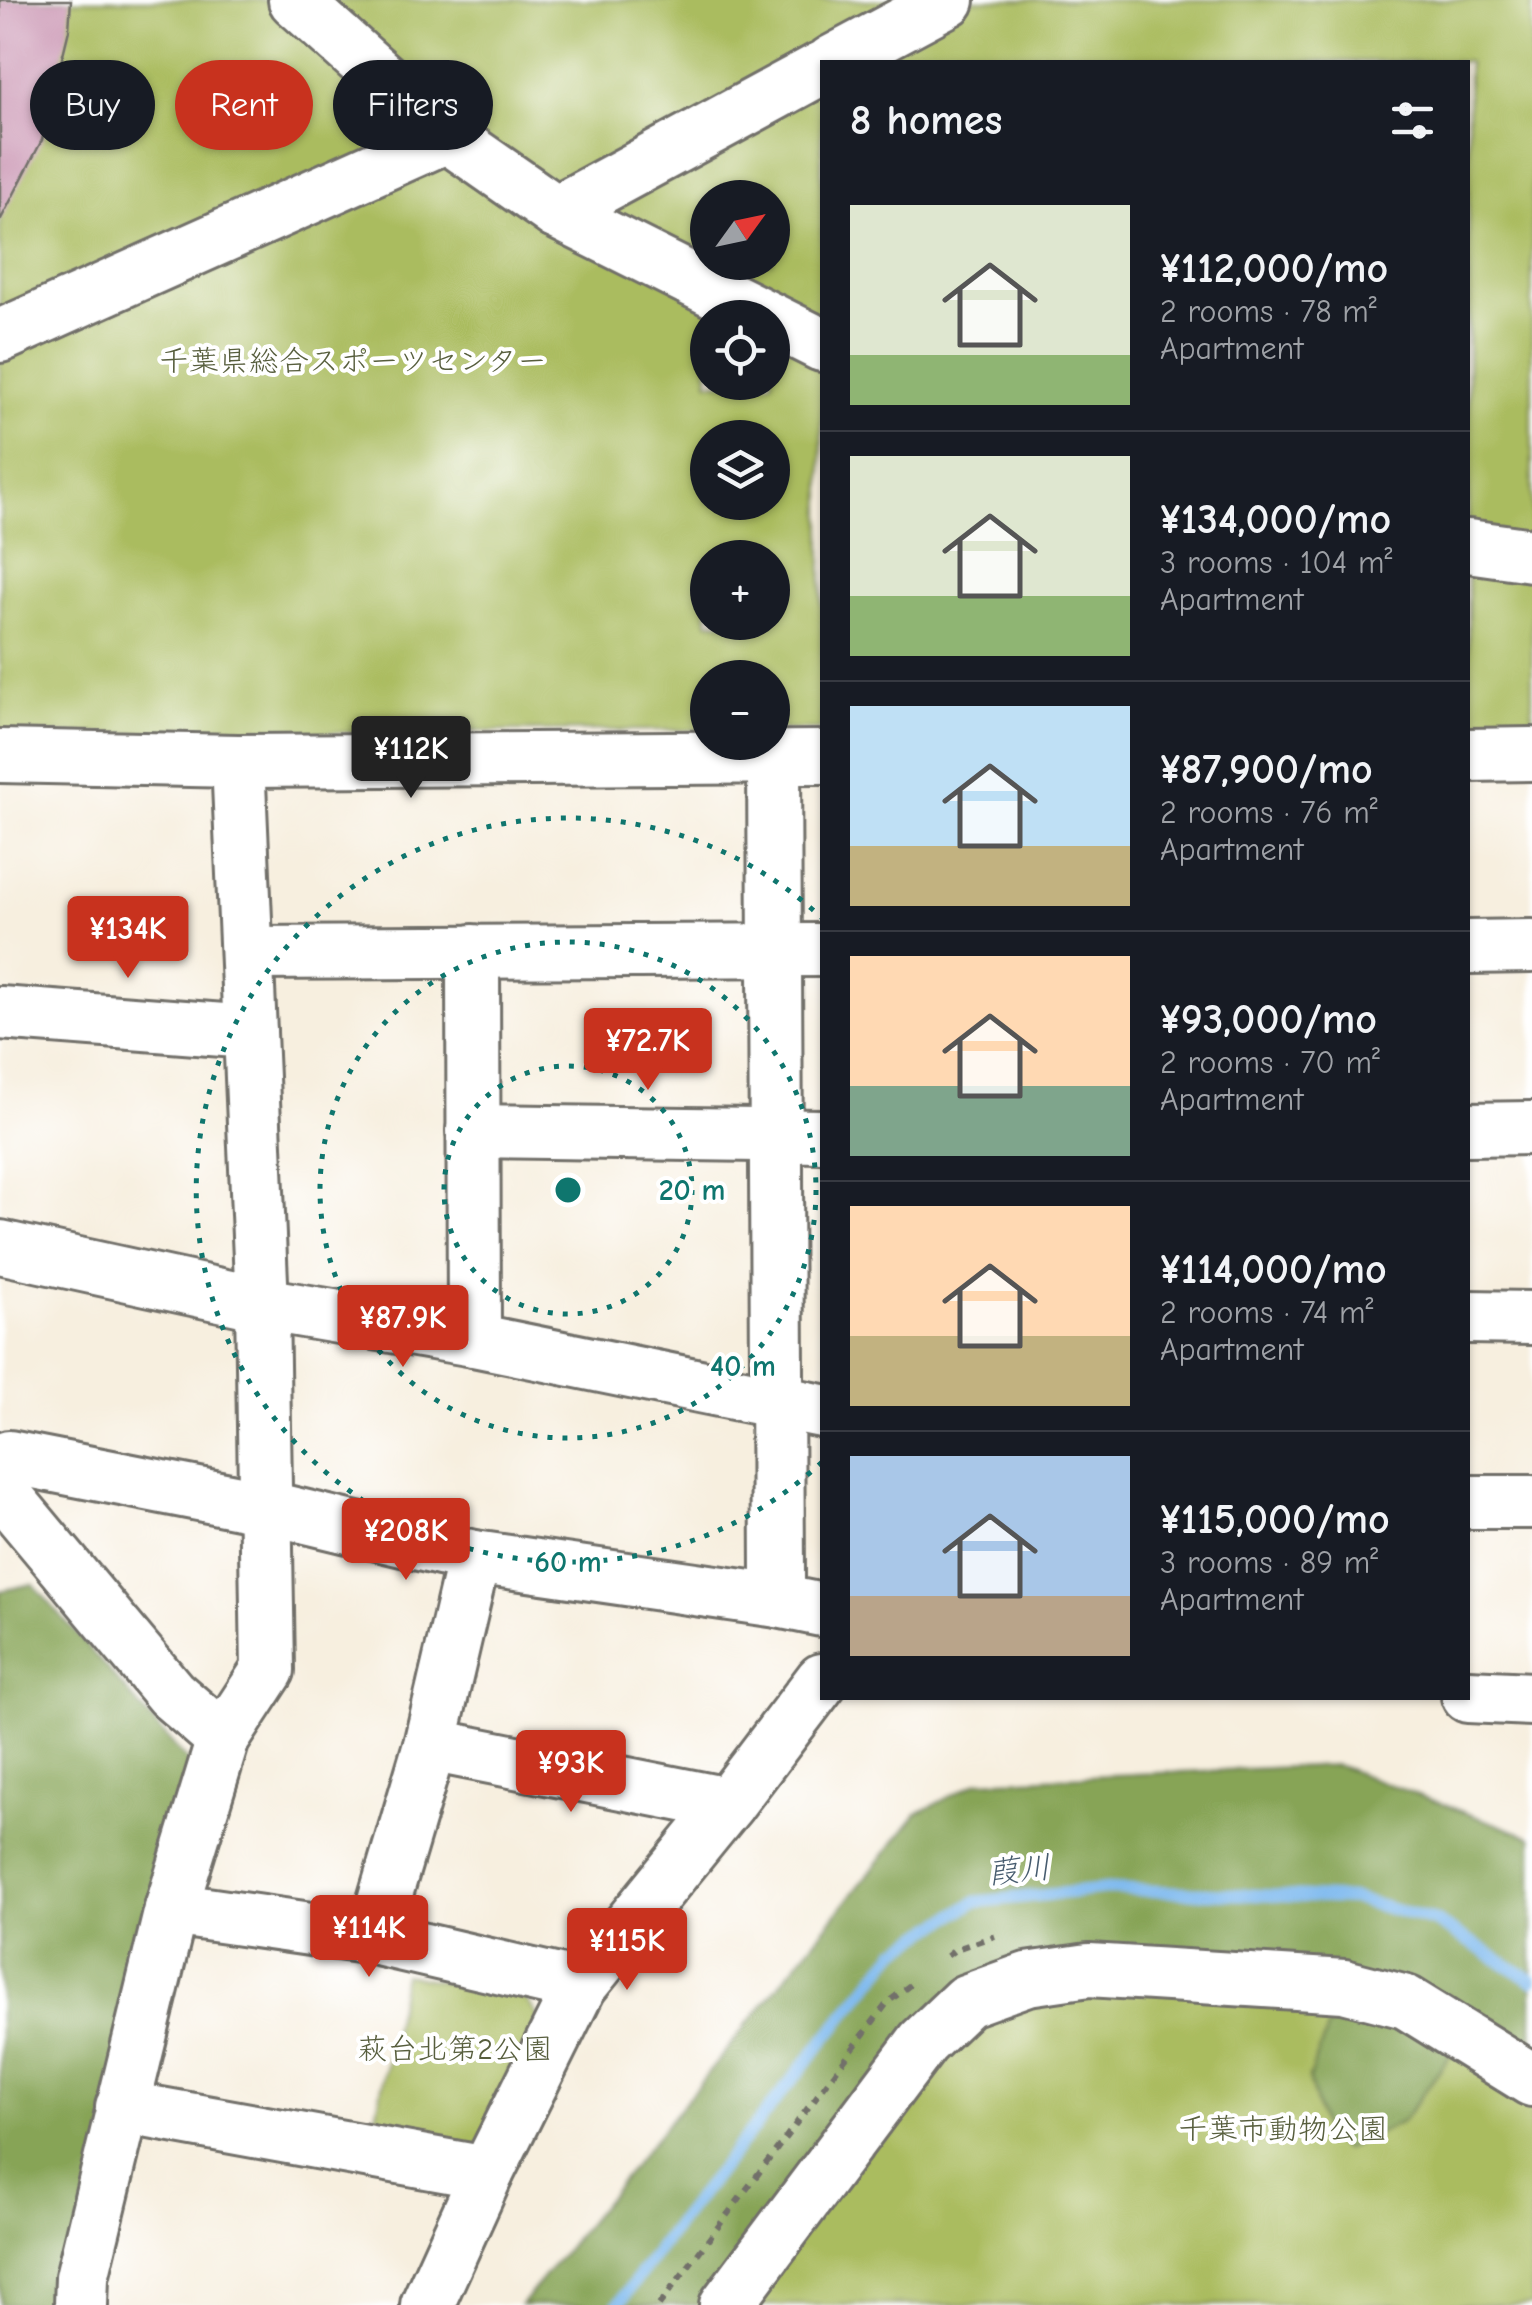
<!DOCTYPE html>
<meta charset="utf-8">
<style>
body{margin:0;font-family:"Comic Neue","Klee One",sans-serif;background:#242831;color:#f1f3f6;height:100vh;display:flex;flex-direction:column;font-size:38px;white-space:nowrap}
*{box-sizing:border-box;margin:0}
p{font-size:32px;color:#9ea1a6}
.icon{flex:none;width:55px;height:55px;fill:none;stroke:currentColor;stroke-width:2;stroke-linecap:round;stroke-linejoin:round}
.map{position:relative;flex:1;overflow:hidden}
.panel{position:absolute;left:820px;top:60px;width:650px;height:1640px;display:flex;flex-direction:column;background:#171b24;border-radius:0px;box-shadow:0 2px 8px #0004}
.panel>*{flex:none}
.guide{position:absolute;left:30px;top:60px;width:640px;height:90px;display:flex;gap:20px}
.needle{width:65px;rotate:57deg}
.tools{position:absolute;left:690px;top:180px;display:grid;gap:20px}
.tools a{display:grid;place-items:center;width:100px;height:100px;border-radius:50%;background:#171b24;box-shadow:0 2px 8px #0004;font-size:50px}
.price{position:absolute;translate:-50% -85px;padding:0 22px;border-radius:10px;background:#c8321e;color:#fff;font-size:32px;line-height:65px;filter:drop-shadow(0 2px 5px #0008)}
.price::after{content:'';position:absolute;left:50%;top:60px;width:30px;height:22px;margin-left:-15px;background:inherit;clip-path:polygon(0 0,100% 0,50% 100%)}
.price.selected{background:#222;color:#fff}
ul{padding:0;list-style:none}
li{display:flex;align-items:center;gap:30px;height:250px;padding:0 30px}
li+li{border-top:2px solid #363941}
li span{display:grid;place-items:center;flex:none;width:280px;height:200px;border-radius:0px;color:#555}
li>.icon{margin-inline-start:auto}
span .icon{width:120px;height:120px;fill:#fffc;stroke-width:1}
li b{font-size:42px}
h2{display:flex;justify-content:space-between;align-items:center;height:120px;padding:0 30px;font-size:42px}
.chip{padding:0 35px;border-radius:45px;background:#171b24;box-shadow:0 2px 8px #0004;font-size:35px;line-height:90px}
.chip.selected{background:#c8321e;color:#fff}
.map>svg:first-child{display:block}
.green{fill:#aabc5f;stroke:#6a7445;stroke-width:2.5;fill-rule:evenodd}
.forest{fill:#87a456;stroke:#596840;stroke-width:2.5}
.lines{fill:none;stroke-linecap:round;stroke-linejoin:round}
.stream{stroke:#7bb8ee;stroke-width:12}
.building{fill:#cc9ab6}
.minor-casing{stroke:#72706a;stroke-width:58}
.path{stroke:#72706a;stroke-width:6;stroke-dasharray:8 8;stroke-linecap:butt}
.minor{stroke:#fff;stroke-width:52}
.ring{fill:none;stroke:#0f766e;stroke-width:5;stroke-dasharray:5 10}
.labels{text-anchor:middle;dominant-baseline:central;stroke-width:8;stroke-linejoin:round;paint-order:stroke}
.park-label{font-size:30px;fill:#575e3d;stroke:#fff}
.water-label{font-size:32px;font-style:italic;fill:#475c6f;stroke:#fff}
.centre{fill:#0f766e;stroke:#fff;stroke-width:5}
.ring-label{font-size:30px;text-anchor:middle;font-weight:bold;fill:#0f766e;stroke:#fff;stroke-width:8;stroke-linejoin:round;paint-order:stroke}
</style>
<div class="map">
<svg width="1532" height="2305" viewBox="0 0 1532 2305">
<rect width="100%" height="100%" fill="#fff"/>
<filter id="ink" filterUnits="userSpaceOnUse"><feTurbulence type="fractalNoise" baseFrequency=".01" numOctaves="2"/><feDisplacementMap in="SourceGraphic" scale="20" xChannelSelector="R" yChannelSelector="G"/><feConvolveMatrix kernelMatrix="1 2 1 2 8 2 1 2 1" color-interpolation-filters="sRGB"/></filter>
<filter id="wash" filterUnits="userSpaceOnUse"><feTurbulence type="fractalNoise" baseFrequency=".0048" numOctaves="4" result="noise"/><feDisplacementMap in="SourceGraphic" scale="40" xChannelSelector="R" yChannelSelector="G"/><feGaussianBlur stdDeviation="2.25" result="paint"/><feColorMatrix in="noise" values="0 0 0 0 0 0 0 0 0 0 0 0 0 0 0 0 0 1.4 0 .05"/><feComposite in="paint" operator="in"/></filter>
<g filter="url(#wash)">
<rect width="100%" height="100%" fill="#f7efdf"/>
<g class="green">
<path d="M0,0h1532v725h-64v-663h-646v668h-49l-1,-52h-64l-1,52 -707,5zM708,198h64v64h-64zM708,318h64v64h-64zM708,438h64v64h-64zM708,558h64v64h-64z"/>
<path d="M1220,1950l312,81v274h-823l260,-325z"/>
<path d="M404,1974l121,24 15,21 -60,125 -15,10 -93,-18z"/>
</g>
<g class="forest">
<path d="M33,1584l158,181 -109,540h-82v-714z"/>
<path d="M1336,1765l196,72v217l-54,-36 -76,104 -59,28 -20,-20 -14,-52 39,-105 -361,4 -282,328h-184l396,-491 62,-33z"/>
</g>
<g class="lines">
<path class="stream" d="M618,2305l63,-87 216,-268 78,-48 132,-13 247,10 81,22 97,59"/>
</g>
<g id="blocks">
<path class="building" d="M0,0h71l-2,30 -27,110 -42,81z"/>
</g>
</g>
<g filter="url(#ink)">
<use href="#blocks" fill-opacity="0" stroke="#72706a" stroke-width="2.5"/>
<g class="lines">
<defs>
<g id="minor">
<path d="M295,0l152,136 109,76 212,106"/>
<path d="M832,62l116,-62"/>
<path d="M556,212l266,-144"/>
<path d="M772,320l50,25"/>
<path d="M0,336l447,-200"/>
<path d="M1468,546l64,9"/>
<path d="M1468,755l64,-1"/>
<path d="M0,756l238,5 584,-4"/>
<path d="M774,757c0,282 5,563 4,844"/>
<path d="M1468,947l64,-1"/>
<path d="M473,951l1,389"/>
<path d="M247,953l575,-3"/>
<path d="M0,1013l250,19"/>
<path d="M1468,1129l64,-1"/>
<path d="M473,1131l349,5"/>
<path d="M0,1247l262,57 212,36 348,71"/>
<path d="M1468,1317l64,1"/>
<path d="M9,1457l256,50 209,50 304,44 44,9"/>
<path d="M0,1489l171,205 52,45"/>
<path d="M1468,1502h64"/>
<path d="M1468,1696l64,3"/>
<path d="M430,1745l298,59"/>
<path d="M171,1909l202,29 207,48"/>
<path d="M373,1938l57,-193 44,-188"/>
<path d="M122,2107l365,66"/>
<path d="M81,2305l1,-28 89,-368 52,-170 45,-69 -6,-366 -24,-543"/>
<path d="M427,2305l60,-132 93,-187 148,-182 94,-124"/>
<path d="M726,2305l197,-263 43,-41 61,-22 62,-9 255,16 62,16 126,78"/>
</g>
</defs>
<use href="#minor" class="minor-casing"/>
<g class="path">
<path d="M947,1956l9,-7 39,-13"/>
<path d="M659,2305l229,-303 22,-17"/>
</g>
<use href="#minor" class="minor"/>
</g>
</g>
<g class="ring">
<circle cx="568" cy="1190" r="124"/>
<circle cx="568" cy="1190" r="248"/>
<path d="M822 1462A372 372 0 1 1 822 918"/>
</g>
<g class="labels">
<g class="park-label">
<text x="353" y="361">千葉県総合スポーツセンター</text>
<text x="455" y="2049">萩台北第2公園</text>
<text x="1283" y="2129">千葉市動物公園</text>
</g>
<g class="water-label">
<text transform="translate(1019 1870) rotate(-6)">葭川</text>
</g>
</g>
<circle cx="568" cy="1190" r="15" class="centre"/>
<g class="ring-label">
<text x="692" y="1200">20 m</text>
<text x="743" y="1376">40 m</text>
<text x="568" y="1572">60 m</text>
</g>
</svg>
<div class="tools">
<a><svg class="needle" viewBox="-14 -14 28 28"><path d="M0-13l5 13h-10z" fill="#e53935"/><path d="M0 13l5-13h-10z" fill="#9ea1a6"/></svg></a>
<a><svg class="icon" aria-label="locate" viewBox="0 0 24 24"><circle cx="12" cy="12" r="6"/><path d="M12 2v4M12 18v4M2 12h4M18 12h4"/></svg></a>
<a><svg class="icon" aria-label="layers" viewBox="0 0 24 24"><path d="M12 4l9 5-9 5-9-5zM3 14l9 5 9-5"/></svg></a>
<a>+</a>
<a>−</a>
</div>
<b class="price selected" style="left:411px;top:801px">¥112K</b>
<b class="price" style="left:128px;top:981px">¥134K</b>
<b class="price" style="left:648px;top:1093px">¥72.7K</b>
<b class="price" style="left:403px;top:1370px">¥87.9K</b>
<b class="price" style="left:406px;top:1583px">¥208K</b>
<b class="price" style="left:571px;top:1815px">¥93K</b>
<b class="price" style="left:369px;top:1980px">¥114K</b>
<b class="price" style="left:627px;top:1993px">¥115K</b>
<div class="guide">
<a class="chip">Buy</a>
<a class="chip selected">Rent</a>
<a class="chip">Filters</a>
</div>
<section class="panel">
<h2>8 homes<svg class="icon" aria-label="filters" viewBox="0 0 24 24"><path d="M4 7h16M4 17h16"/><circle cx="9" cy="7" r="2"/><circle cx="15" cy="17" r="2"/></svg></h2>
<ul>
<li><span style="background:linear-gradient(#dfe7d0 75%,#8fb573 0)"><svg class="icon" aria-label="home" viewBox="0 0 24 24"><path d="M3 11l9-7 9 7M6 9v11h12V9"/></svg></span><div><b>¥112,000/mo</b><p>2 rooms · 78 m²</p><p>Apartment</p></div></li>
<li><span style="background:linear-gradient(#dfe7d0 70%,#8fb573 0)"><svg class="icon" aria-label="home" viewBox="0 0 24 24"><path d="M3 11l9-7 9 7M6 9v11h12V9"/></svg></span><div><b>¥134,000/mo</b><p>3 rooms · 104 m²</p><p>Apartment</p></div></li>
<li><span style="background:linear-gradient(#bfe0f5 70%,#c2b280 0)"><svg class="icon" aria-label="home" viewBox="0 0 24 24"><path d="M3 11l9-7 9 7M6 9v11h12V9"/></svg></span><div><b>¥87,900/mo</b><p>2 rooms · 76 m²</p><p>Apartment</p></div></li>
<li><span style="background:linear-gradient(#ffd9b3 65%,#7fa58c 0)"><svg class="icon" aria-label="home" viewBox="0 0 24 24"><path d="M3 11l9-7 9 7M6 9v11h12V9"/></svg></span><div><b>¥93,000/mo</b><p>2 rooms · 70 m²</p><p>Apartment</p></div></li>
<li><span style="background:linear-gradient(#ffd9b3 65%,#c2b280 0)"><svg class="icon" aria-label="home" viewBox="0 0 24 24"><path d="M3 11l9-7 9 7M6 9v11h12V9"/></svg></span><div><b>¥114,000/mo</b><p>2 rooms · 74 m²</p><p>Apartment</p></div></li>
<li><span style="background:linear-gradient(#a9c7e8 70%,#b9a48a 0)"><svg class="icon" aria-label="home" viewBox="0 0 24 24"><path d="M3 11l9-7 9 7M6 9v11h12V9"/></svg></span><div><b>¥115,000/mo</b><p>3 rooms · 89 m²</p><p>Apartment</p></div></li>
</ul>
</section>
</div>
